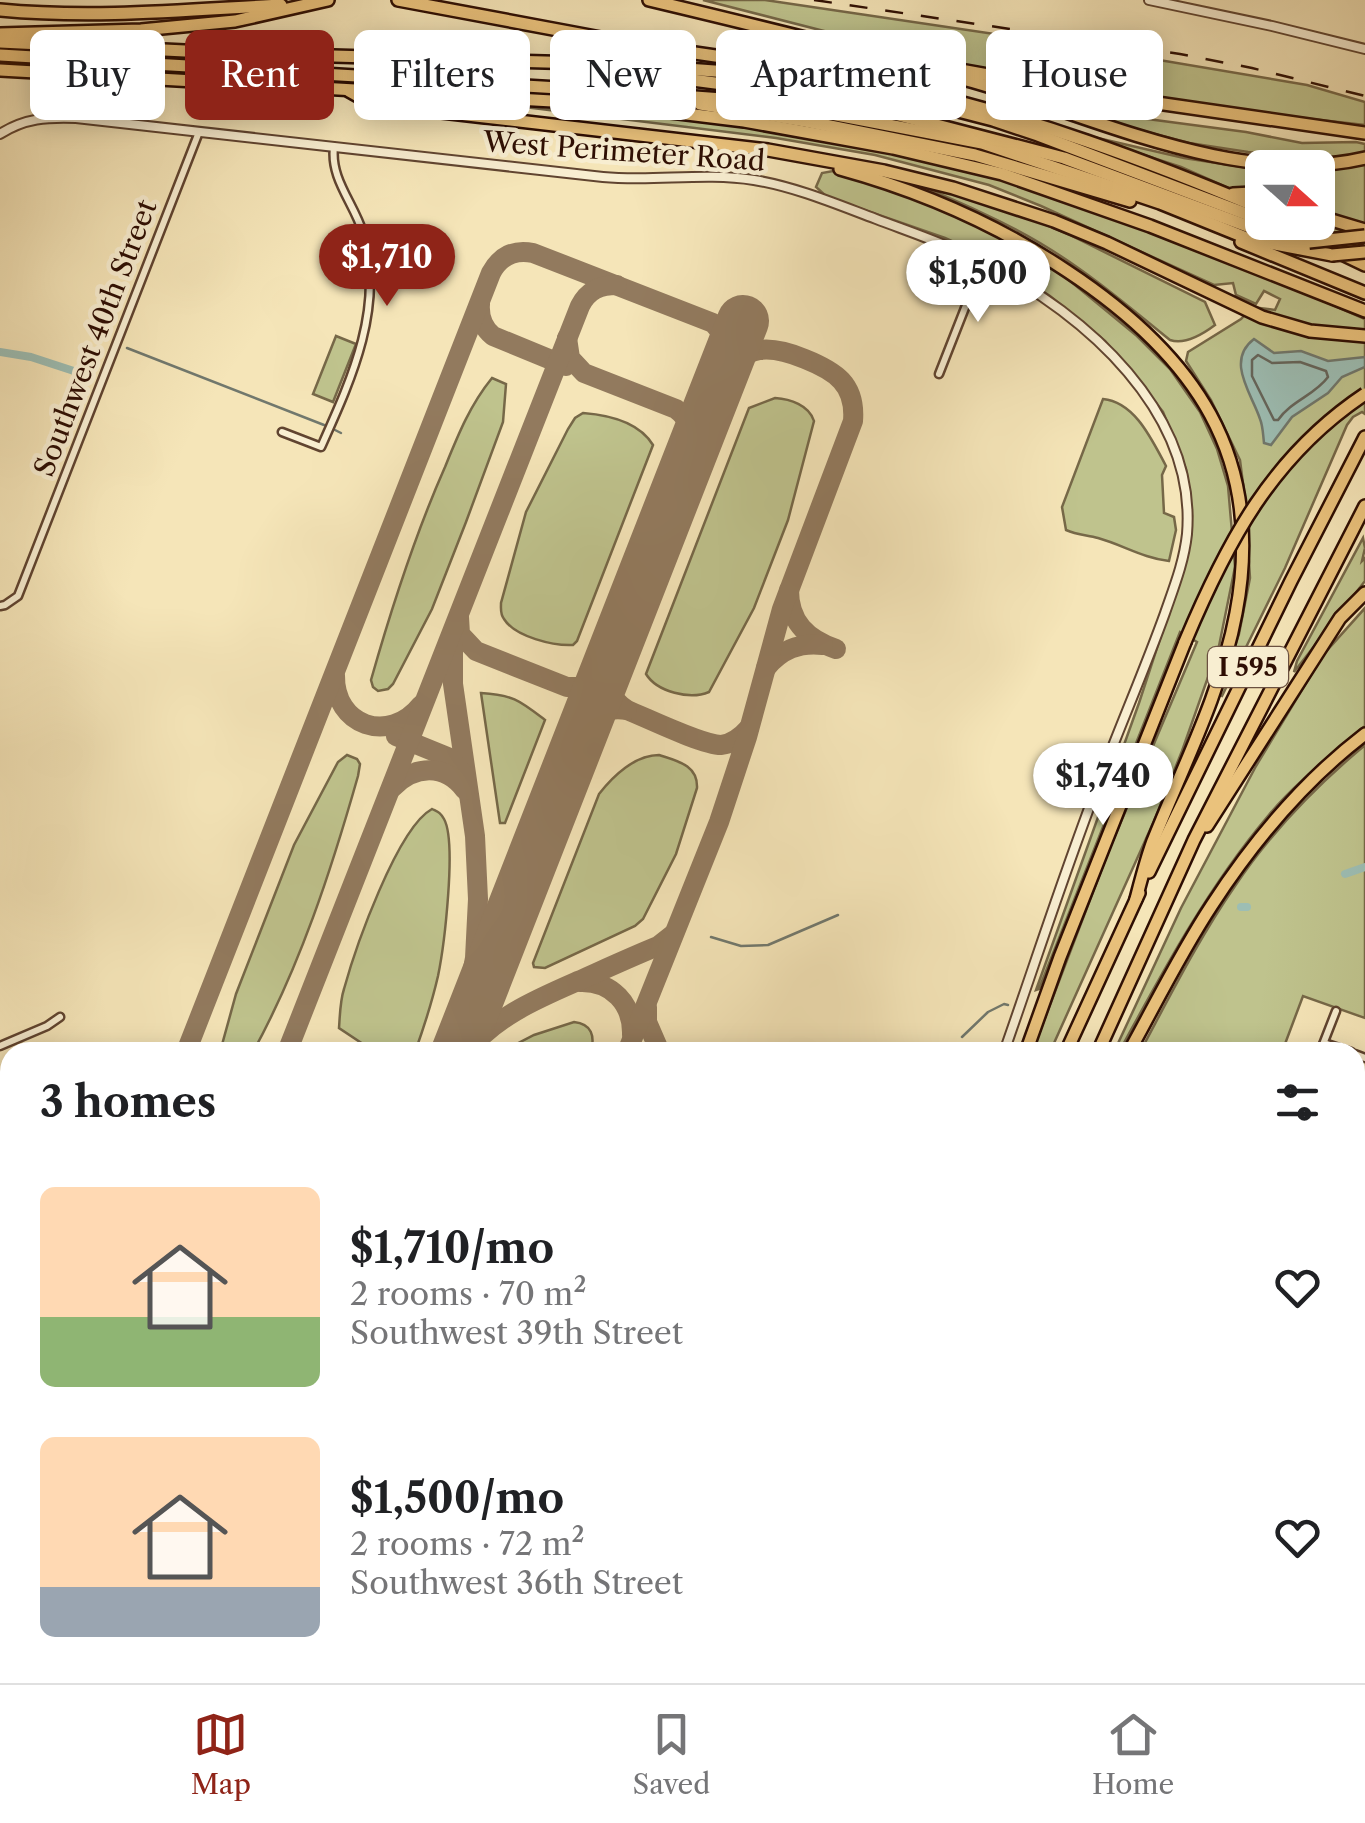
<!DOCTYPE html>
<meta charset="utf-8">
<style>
body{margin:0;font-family:"Libre Caslon Text",serif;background:#f2f2f2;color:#202124;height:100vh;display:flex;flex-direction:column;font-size:38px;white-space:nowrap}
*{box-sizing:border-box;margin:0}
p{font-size:32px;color:#757577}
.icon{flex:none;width:55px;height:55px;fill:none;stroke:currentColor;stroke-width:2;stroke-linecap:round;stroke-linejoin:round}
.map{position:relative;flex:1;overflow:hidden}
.details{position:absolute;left:0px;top:1042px;width:1365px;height:642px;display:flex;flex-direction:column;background:#fff;border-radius:30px 30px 0 0;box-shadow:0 5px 25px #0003}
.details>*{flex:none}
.guide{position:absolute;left:30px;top:30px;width:1305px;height:90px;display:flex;gap:20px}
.needle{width:65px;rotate:111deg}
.tools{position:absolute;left:1245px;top:150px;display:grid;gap:20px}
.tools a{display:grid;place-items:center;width:90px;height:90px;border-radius:15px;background:#fff;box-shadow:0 5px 25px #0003;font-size:50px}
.price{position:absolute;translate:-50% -85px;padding:0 22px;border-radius:35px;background:#fff;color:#222;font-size:32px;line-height:65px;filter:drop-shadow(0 2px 5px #0008)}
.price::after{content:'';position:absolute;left:50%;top:60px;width:30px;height:22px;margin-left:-15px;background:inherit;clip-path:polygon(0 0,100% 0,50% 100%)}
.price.current{background:#8f2418;color:#fff}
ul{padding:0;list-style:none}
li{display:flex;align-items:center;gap:30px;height:250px;padding:0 40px}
li span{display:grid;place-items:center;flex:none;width:280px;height:200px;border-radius:15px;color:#555}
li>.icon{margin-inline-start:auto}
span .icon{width:120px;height:120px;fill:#fffc;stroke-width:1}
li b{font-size:42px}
h2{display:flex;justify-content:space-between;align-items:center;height:120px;padding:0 40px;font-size:42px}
.pill{padding:0 35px;border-radius:15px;background:#fff;box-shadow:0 5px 25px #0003;font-size:35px;line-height:90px}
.pill.current{background:#8f2418;color:#fff}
.tab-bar{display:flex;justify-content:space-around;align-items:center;height:140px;border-top:2px solid #e0e0e0;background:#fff;font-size:28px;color:#757577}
.tab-bar a{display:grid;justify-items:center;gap:5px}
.tab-bar .current{color:#8f2418}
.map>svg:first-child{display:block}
.green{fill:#bfc38d;stroke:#766848;stroke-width:2.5}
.water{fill:#9dbeb4;stroke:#71786d;stroke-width:2.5}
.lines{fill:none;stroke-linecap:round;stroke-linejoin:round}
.shore{stroke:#66665c;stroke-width:2.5}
.stream{stroke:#71786d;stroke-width:2.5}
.canal{stroke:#9dbeb4;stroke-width:8}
.taxiway{stroke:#927a5e;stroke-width:20}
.runway{stroke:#927a5e;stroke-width:52}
.minor-casing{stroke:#604430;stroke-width:11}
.tertiary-casing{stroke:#604430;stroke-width:12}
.motorway-casing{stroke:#2e0e03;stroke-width:16}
.minor{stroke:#f8eed1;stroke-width:6}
.tertiary{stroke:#f8eed1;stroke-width:8}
.motorway{stroke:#eac27c;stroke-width:11}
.rail{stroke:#2e0e03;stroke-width:2.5;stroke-dasharray:18 18;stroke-linecap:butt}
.motorway-bridge-casing{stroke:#2e0e03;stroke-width:16;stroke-linecap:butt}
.motorway-bridge{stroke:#eac27c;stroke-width:11}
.labels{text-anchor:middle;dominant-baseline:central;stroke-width:9;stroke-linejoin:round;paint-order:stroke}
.shield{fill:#f8eed1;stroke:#6b5141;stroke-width:2.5}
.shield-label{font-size:25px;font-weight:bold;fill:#2e0e03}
.street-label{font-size:28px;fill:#2e0e03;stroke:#f8eed1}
</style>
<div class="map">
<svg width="1365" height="1683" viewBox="0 0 1365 1683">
<rect width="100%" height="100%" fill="#f5e5b8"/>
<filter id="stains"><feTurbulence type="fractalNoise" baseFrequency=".002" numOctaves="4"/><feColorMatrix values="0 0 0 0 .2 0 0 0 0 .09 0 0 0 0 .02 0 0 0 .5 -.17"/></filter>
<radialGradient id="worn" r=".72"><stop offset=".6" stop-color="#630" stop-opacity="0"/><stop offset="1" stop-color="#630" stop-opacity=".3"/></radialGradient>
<g class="green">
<path d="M703,0h62l311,46 231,39 58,17v23l-228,-26 -110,-16z"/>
<path d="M499,104h67l172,18 164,29 115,30 206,76 142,62v95l-3,-2 -9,5 -6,8 -62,143 -63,128 -3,-1 20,-61 11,-56 -5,-79 -5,-39 -29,-60 -25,-39 2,-9 53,-33 11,-12 23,3 5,-11 -16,-8 -8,13 -20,-9 -3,-12 -19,2 -173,-79 -52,-21 -114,-30 -99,-17z"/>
<path d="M1049,106l197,26 56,11 54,-1 9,2v104l-57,-25 10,-1v-44l3,-23 -23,2 -50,-5 -59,-9z"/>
<path d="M1076,133l108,25 78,12v33l-81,-36z"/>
<path d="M833,171l80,26 67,30 48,25 30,19 79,65 33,33 30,43 17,37 11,37 7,81 -16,79 -37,105 -28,70 -104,231h-18l77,-202 88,-208 -17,-10 -141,357 -3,1 103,-287 49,-150 4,-37 -6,-47 -23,-57 -30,-38 -28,-33 -55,-45 -59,-37 -46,-21 -118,-41 -11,-10 6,-14z"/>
<path d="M900,177l103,30 65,27 137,68 10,23c-12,9 -30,20 -45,15 -42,-34 -83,-69 -130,-97 -44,-26 -93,-46 -140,-66z"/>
<path d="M336,336l20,8 -23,58 -20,-8z"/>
<path d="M492,378l14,6 -3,38 -37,100 -34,87 -39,75 -5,5 -10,2 -5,-4 -2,-7c21,-74 43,-143 74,-213 13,-32 25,-62 47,-89z"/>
<path d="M775,398c15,1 34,7 39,23l-26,99 -34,88 -45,84c-19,8 -52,0 -63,-18l103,-266z"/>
<path d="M1103,399c32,3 49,41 63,67l-4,9 2,38 10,4 2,13 -7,31c-26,-3 -46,-16 -71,-23 -11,-3 -21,-3 -32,-8l-4,-23z"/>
<path d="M583,413c26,2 56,9 70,32l-76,196 -4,4c-19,1 -58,-8 -69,-26 -4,-5 -3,-10 -3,-16l25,-91 42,-83 7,-11z"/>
<path d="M1363,538l2,10 -3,13 3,-3v23l-71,91 3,-11z"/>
<path d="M1365,608v118c-33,29 -69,56 -97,90 -60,71 -105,155 -149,236h-5l67,-144 75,-142 67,-111z"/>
<path d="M481,693c33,2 39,8 64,27l-40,103h-5z"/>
<path d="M1365,745v273l-62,-22 -21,56h-142c30,-56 59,-114 95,-166 36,-54 81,-100 130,-141z"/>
<path d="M347,755l10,4 3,5 -2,12c-27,95 -58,190 -105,276h-33l16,-58 58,-149 44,-83z"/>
<path d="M659,755c18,6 39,10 38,33l-21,66 -33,65 -8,7 -90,42 -11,-1 -1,-4 66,-169c14,-18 36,-39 60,-39z"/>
<path d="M432,809c6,3 8,3 12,10 13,23 0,128 -6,157 -6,26 -14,51 -23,76h-40l-36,-24c1,-13 1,-27 5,-39 11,-40 53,-161 88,-180z"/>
<path d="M574,1022c18,2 21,14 17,30h-90l33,-17z"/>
</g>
<path class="water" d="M1254,339l20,14 27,-2 27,10 37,-4v10l-23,10 -14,16 -36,24 -21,28 -7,-2c-1,-8 -1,-17 -4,-24 -8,-25 -35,-58 -6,-80z"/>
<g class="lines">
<path class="shore" d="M1258,355l14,8 28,-1 26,9 2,6c-13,18 -37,24 -50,43h-4l-22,-44v-16z"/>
<g class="stream">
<path d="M127,348l197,77"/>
<path d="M335,430l6,3"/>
<path d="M711,937l30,9 27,-1 70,-30"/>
<path d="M962,1037l26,-25 16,-8 4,1"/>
<path d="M935,1052l1,-1"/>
</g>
<g class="canal">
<path d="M0,352l31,5 52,17"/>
<path d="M1345,874l20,-7"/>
<path d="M1241,907h6"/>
</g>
<g class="taxiway">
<path d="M480,304c-1,13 3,24 13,32l73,30"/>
<path d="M567,338l3,20 14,15 92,36c16,12 18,26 15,45"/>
<path d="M789,590c0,32 18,49 47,59"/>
<path d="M459,617l1,17 16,17 91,36h17l11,-6 8,-9 9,-17"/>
<path d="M453,646v38l22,152 3,63 -3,59 -17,92"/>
<path d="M611,661c-5,22 -4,36 16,49 20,8 75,35 94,35 12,-1 20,-8 28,-17"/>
<path d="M766,668c15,-18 33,-26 57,-23"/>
<path d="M335,675c-1,51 54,70 86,30"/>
<path d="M582,733c12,-17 22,-27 45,-23"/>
<path d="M396,736l54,22 14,17"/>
<path d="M392,788c22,-23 53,-25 73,2"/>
<path d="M580,982c32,-1 53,22 52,53"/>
<path d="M647,1007v15l13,30"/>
<path d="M186,1052l305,-779c9,-17 23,-24 42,-20l180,70c23,23 12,41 3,67"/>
<path d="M287,1052l293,-746c8,-16 20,-21 37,-21"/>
<path d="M467,1052c29,-36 70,-53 111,-71 27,-12 53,-24 80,-35l14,-11"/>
<path d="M627,1052l92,-230 28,-85 35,-128 71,-188c3,-37 -18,-50 -48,-62 -34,-14 -61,-16 -82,19"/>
<path d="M0,1235l10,-5"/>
<path d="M0,1528l10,-26"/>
<path d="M0,1545l10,-7"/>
<path d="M41,1683l3,-8"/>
<path d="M380,1683l3,-8"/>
</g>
<g class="runway">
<path d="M457,1052l286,-731"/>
<path d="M210,1683l3,-8"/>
</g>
<defs>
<g id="minor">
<path d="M939,374l44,-112"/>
<path d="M282,432l39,15c30,-67 64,-140 42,-214 -9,-30 -33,-54 -29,-86"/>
<path d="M0,606l5,-1 13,-9 181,-464"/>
<path d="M1324,1043l27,9"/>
<path d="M0,1046l47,-20 13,-9"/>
<path d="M1320,1052l16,-41"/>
<path d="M1355,1054l10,4"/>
<path d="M1355,1196l10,-27"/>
<path d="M1355,1268l10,4"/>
<path d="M1355,1450l10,-29"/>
<path d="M1098,1675l21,8"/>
</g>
<g id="tertiary">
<path d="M1149,0l123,26 93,23"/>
<path d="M0,134c25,-16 47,-17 76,-16l527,59c51,5 100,-5 151,3 42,7 82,24 122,39 37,14 76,27 111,45 99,51 210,148 200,270 -3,28 -13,53 -22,79 -18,50 -39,99 -58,148 -38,96 -69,194 -103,291"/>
<path d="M864,1683l3,-8"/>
</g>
<g id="motorway">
<path d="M398,0l235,44 103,15"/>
<path d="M649,0c109,26 217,52 325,82 121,35 264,106 391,76"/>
<path d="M0,10c94,9 187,0 281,-5"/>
<path d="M0,34l141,-4 94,-9 93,-21"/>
<path d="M0,42l226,11 393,11 109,8 168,23 97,25 45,15 224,85"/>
<path d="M0,55l627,37 109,8 90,13 156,30 178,60 89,36 83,16"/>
<path d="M724,64c61,5 123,11 182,25 122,27 242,72 356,120"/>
<path d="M944,67l144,26 277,40"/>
<path d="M577,68l15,4 85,6 84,11 118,21 185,48 186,69 54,14"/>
<path d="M0,70l605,34 139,17 149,27 109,26 148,52 215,85"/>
<path d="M349,91l23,13 396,46 116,21 69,17 101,33 53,22 155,74 48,14 55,5"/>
<path d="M700,104l105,17 170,34 155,46"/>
<path d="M840,169c80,22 158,56 227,102 127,84 199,185 169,342 -15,80 -53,153 -83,228 -7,19 -12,39 -17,58"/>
<path d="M1233,194l19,-1 10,3"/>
<path d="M1318,216l47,14"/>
<path d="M1294,222l71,32"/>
<path d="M1241,242l124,51"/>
<path d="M1342,254l23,11"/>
<path d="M1207,826l133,-208 25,-25"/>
<path d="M1149,872l142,-291 74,-144"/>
<path d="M1026,1052l34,-95 125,-315"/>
<path d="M1066,1052l73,-159"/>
<path d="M1098,1052l96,-212 171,-334"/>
<path d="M1129,1052c27,-49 52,-100 83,-147 41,-63 93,-125 153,-171"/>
<path d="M808,1683l3,-8"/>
<path d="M838,1683l3,-8"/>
</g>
</defs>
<use href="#minor" class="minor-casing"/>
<use href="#tertiary" class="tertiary-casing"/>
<use href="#motorway" class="motorway-casing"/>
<use href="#minor" class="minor"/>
<use href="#tertiary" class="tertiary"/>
<use href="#motorway" class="motorway"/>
<path class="rail" d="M814,0l366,54 72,14 113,28"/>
<defs>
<g id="motorway-bridge">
<path d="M1309,242l56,-6"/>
<path d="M1332,255l33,-3"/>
<path d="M1185,642c42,-100 87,-186 180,-248"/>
</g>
</defs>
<use href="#motorway-bridge" class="motorway-bridge-casing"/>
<use href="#motorway-bridge" class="motorway-bridge"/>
</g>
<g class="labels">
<rect class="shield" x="1208" y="647" width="80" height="40" rx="8"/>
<g class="shield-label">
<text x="1248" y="667">I 595</text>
</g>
<g class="street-label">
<text transform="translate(624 151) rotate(4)">West Perimeter Road</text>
<text transform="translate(95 338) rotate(-69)">Southwest 40th Street</text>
</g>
</g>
<rect width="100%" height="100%" filter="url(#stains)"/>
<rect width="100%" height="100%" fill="url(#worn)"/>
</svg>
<div class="tools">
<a><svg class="needle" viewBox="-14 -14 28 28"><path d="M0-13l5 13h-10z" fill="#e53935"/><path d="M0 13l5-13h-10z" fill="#757577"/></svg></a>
</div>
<b class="price current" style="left:387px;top:309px">$1,710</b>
<b class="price" style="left:978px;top:325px">$1,500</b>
<b class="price" style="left:1103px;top:828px">$1,740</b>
<div class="guide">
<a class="pill">Buy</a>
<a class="pill current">Rent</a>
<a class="pill">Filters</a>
<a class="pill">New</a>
<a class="pill">Apartment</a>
<a class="pill">House</a>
</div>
<section class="details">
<h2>3 homes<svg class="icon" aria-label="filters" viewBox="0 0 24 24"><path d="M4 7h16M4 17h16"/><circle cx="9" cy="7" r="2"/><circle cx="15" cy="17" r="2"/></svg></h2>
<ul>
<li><span style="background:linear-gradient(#ffd9b3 65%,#8fb573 0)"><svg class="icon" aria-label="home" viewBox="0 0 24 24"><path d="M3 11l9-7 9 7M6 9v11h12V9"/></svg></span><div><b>$1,710/mo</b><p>2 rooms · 70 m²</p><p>Southwest 39th Street</p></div><svg class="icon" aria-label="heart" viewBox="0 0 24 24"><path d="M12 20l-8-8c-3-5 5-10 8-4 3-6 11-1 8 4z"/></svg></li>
<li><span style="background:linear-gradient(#ffd9b3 75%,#9aa5b1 0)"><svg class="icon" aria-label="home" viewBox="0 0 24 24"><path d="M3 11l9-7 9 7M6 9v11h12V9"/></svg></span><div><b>$1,500/mo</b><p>2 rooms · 72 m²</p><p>Southwest 36th Street</p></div><svg class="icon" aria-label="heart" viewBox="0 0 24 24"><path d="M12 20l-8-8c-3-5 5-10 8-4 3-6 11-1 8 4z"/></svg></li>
</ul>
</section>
</div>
<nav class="tab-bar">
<a class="current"><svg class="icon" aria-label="map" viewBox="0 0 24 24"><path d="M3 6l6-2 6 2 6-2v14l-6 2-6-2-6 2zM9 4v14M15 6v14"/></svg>Map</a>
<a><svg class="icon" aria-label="saved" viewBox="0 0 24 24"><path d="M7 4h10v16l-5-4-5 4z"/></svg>Saved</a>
<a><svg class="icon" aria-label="home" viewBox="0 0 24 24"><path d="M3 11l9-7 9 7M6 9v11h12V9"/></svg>Home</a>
</nav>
